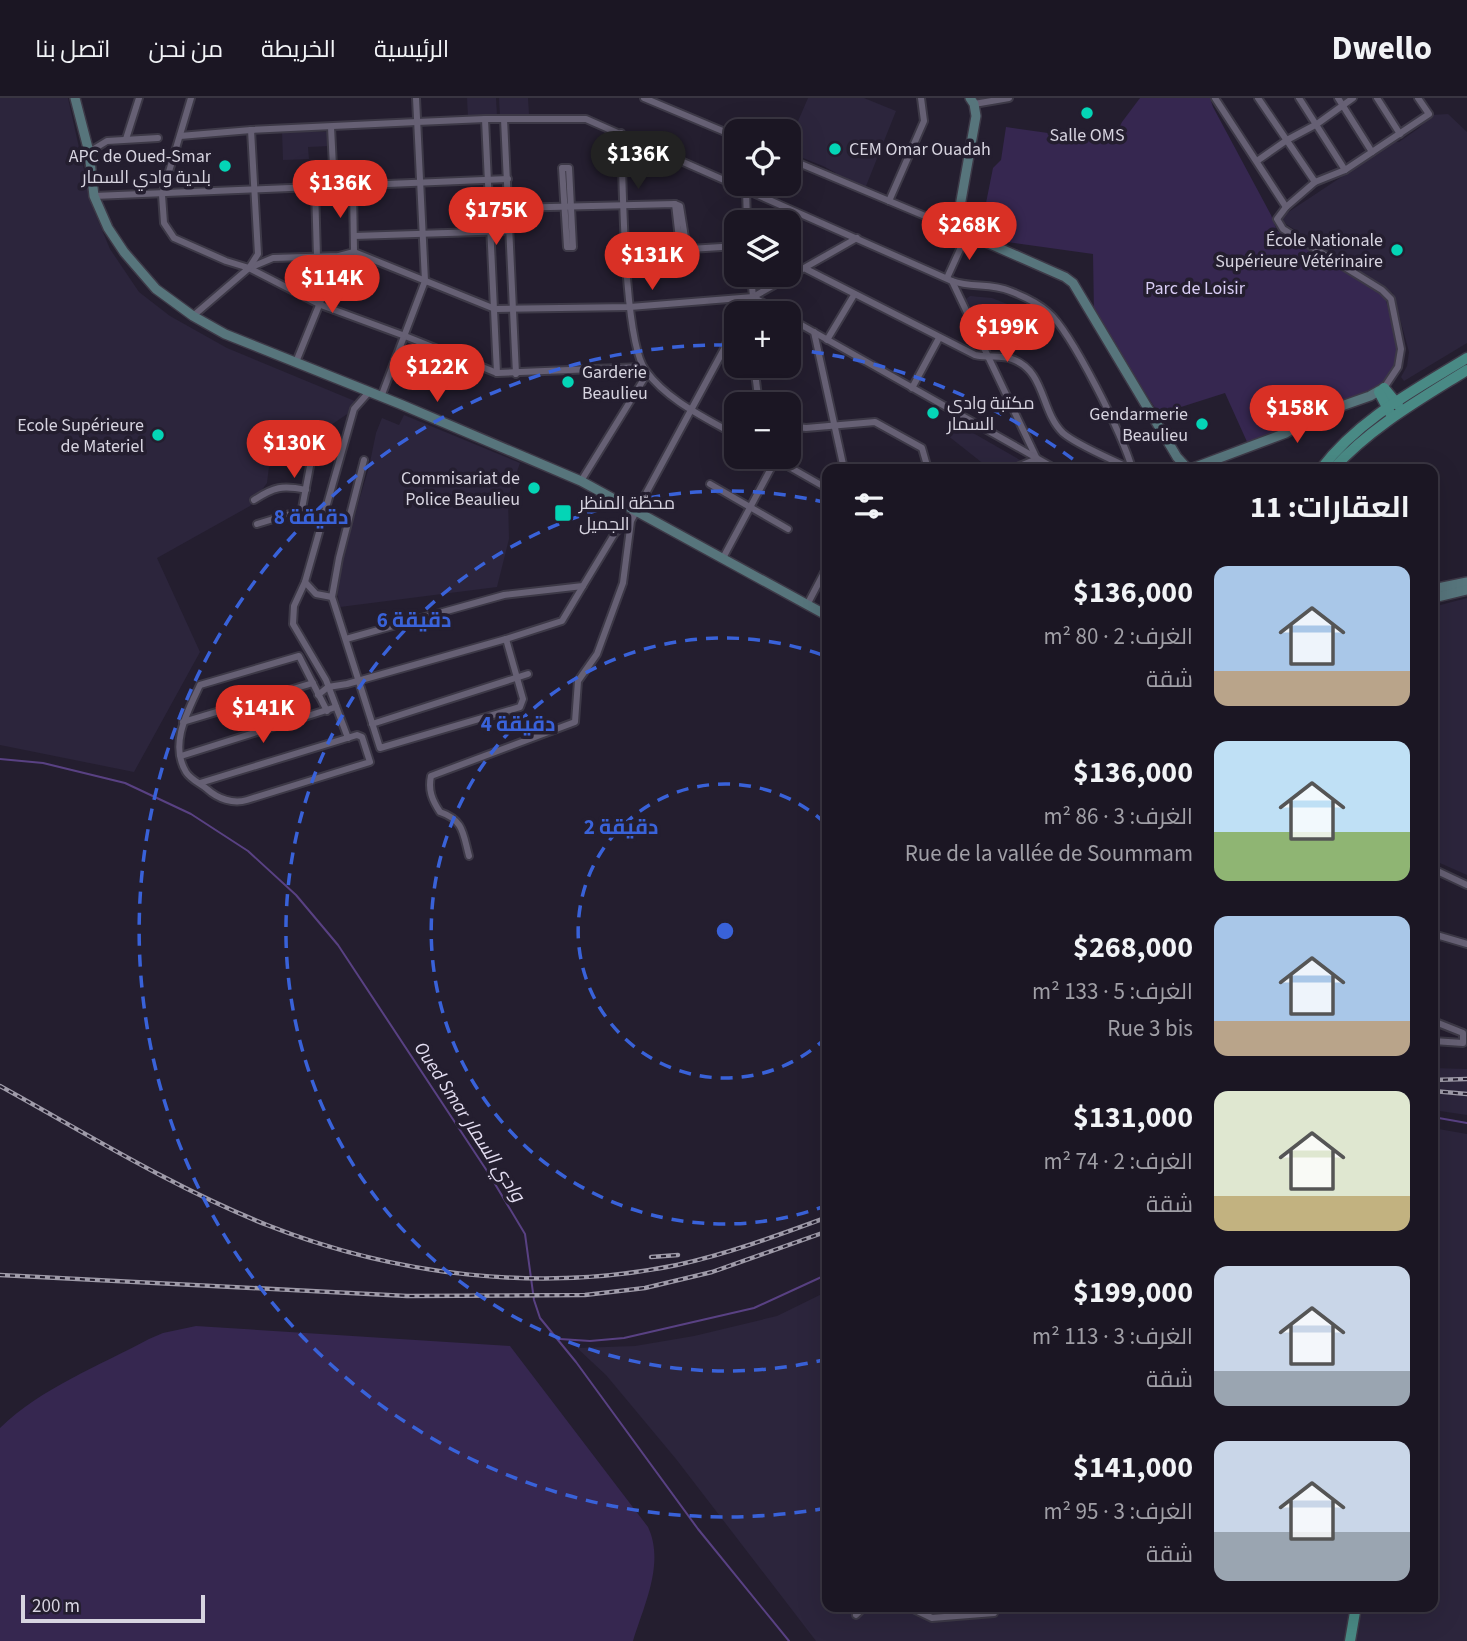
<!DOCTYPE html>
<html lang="ar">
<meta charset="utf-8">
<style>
body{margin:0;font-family:"Source Sans 3",Cairo,sans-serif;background:#241f2b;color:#f1f3f6;direction:rtl;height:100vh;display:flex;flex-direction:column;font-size:26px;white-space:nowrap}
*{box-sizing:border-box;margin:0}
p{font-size:23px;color:#a09fa6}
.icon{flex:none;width:38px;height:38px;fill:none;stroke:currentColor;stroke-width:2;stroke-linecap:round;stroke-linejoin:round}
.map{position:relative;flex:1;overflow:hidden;direction:ltr}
.details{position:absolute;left:822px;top:366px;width:616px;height:1148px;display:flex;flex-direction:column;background:#1b1623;border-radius:14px;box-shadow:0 7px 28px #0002,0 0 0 2px #393541;direction:rtl}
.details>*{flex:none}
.buttons{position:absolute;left:724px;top:21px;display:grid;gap:14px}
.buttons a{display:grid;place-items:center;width:77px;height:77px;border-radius:14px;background:#1b1623;box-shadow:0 7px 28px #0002,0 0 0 2px #393541;font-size:35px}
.scale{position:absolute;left:21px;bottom:18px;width:184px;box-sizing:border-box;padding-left:7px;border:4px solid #d7d4e0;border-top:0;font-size:19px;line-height:24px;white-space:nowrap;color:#d7d4e0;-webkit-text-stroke:5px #241e2f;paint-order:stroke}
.price{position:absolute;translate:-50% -60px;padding:0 16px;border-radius:24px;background:#d93025;color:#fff;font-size:23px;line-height:46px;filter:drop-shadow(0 2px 4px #0008)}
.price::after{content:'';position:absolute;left:50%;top:42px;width:21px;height:16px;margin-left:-10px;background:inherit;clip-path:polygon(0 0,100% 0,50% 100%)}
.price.on{background:#222;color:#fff}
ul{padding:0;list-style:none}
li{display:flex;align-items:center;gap:21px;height:175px;padding:0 28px}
li span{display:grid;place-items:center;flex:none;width:196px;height:140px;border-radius:14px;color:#555}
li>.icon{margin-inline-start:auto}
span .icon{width:84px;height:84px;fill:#fffc;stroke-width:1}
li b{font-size:30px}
h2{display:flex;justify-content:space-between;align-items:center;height:84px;padding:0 28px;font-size:30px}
header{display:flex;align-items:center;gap:42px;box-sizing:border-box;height:98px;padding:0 35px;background:#1b1623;border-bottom:2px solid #393541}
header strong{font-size:33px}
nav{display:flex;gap:38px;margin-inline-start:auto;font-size:24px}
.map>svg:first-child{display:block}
.built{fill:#2c253c}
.green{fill:#362750}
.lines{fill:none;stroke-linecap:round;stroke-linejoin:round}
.stream{stroke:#594183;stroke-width:2}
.street-casing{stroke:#3d3947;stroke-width:10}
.secondary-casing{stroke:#3d3947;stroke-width:12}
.primary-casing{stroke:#3d3947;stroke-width:13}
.street{stroke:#666074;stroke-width:6}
.secondary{stroke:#57757c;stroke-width:9}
.primary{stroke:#498a85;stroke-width:10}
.rail-casing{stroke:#9f9ba9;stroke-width:4.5}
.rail{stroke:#241e2f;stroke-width:2;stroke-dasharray:5;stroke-linecap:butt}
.ring{fill:none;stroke:#3962d9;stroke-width:3.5;stroke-dasharray:12 9}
.poi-dot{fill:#04d5b6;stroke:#241e2f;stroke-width:2.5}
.labels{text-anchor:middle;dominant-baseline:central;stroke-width:7;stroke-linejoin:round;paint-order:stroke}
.poi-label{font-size:18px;fill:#d7d4e0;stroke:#241e2f;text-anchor:end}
.park-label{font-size:18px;fill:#d9cdf5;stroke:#241e2f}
.water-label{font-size:19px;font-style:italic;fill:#e3ddf1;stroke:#241e2f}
.centre{fill:#3962d9;stroke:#241e2f;stroke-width:3.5}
.ring-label{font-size:21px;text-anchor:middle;font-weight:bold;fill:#3962d9;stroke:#241e2f;stroke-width:7;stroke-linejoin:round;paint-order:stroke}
</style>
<header>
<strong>Dwello</strong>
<nav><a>الرئيسية</a><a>الخريطة</a><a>من نحن</a><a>اتصل بنا</a></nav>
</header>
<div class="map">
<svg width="1467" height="1543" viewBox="0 0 1467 1543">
<rect width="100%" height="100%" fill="#241e2f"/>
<g class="built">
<path d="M0,0h68l24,108 18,43 29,43 31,24 57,32 135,56 -93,63 -2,16 -17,23 -93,52 43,94 -66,120 -134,-27z"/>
<path d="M467,0h29l1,18 -29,1z"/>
<path d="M499,0h29l1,16 -29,3z"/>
<path d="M808,0h56l32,13 -32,80 -31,-13 3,-5 -13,-7 -25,-10 -3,5 -6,-2v-17z"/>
<path d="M1448,16l19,18v211l-63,38 -3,-4 6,-11 2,-14 -16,-59 -107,-69 -5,-7 113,-75h5l20,-14 12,-13z"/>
<path d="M282,34h48v14l-22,1 1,12 -26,1z"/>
<path d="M970,198l22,2 41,16 -10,20 -30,-14 -15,1 -12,-22z"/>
<path d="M404,317l116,48 -12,34 1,42 -12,48 -157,20 -3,-16 4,-30 28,-94 7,-34 6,-15 17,7z"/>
<path d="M954,324l73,42 -15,5h-22l-43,-34z"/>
<path d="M1467,500v277l-34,-15v-253z"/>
<path d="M1433,970l34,1v46l-34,-5z"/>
<path d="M1433,1030l34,6v507h-651l-140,-182 -70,-84 -29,-27 58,-2 59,-10 83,-20 51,-25v315h605z"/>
</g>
<g class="green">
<path d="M1140,0h70l3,9 58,108 6,16 108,66 14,51v16l-15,21 -77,30 -4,9 -55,20 -23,-51 -66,21 -65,-100 -1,-60 -114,-16 14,-70 8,-8 5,-33 106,15 10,-20z"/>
<path d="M196,1228l314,20 138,181c17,36 -4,78 -15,114h-633v-213c41,-40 99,-62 149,-89l14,-6z"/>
</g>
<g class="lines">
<g class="stream">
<path d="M0,661l43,4 82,20 66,31 57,37 48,44 42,50 151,229 36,60 9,66 6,18 36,44 122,167 91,112"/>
<path d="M1433,1019l34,6"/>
<path d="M560,1241l30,2 34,-3 130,-30 74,-34"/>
</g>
<defs>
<g id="street">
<path d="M191,0l-29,97 2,28 10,15 52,23 23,7 24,-10 66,-2 15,-4 141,57 135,-2 123,-10 28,16"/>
<path d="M644,0l93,39"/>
<path d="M1215,0l71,109"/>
<path d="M1258,0l57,84"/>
<path d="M1299,0l46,72"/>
<path d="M1338,0l34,54"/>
<path d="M1377,0l23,36"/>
<path d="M974,6l35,-6"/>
<path d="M485,21l12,254"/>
<path d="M504,21l12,255"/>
<path d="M331,29l3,60"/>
<path d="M621,35c2,45 2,209 25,238 22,30 60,47 91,65"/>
<path d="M180,38l71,-6 166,-8 68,-3h101l366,162c19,7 39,2 58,10 13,5 28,12 38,21 23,19 77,127 84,157"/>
<path d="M126,41l13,-41"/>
<path d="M89,54l18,-11 51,-3"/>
<path d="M789,61l167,70"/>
<path d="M1257,63l30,-21 30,-16 36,-26"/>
<path d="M562,70h7l4,79h-6z"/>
<path d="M353,88l1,66"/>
<path d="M315,90l2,69"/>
<path d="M746,91l1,33"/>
<path d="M94,98l414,-17"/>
<path d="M889,103l35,-80 -3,-23"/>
<path d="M675,106l4,35 7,5"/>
<path d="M509,110l166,-4 5,2 6,38 4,5 47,-3"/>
<path d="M354,138l155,-5"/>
<path d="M249,170l72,37 84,31 92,37 146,-6"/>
<path d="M806,171l169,86c12,3 27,0 37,4 34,12 28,52 51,74 15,13 49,26 68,36"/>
<path d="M751,177l2,22"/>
<path d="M947,180l20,-44"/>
<path d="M952,183l85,178 -25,10"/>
<path d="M753,199l104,-59"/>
<path d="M744,215l9,-16"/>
<path d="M193,218l56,-48 9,-14 -7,-124"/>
<path d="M789,220l267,151"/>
<path d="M814,234l30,137"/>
<path d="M827,242l27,-45"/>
<path d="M726,246l11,6"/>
<path d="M296,264l43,-106"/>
<path d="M751,268l4,7 4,31"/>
<path d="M912,290l27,-50"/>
<path d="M1384,290l14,-21 3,-18 -10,-50 -9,-9 -99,-61 -6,-10 9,-12 29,-25 30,-12 84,-56 -11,-16"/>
<path d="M381,299l44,-116 -9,-183"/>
<path d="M789,328l17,2 69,-6 47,26 6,21"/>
<path d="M772,359l56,32"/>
<path d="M364,362l-25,98 -7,39 48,151 140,-41 3,-8 -17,-60"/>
<path d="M581,383l66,-107"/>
<path d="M710,386l78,45"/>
<path d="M254,402c20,-13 28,-15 52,-10"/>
<path d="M301,416l12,-64"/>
<path d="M257,426l36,-11 29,6"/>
<path d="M723,460l53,-99"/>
<path d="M305,484l-11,24 -1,18 33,56 22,58"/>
<path d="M332,499l-16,-3 -11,-12 49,-173 15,-17"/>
<path d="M807,507l21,-40"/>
<path d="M346,541l158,-44 79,-9 32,-53 17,-18"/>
<path d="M318,597l10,-8 19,-3 159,-45 56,-18 21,-35"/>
<path d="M183,624l130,-39"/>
<path d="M372,626l156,-50"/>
<path d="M181,658l155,-49"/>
<path d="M200,685l157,-48 5,2 8,25 -123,38c-14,4 -29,-1 -40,-11 -7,-6 -16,-9 -21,-17 -17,-28 2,-61 14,-87l99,-29 28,55"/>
<path d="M469,758c-6,-22 -5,-36 -29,-44 -8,-12 -12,-22 -9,-36l144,-54 3,-41 19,-27 26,-71 8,-62 106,-196"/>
<path d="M1433,771l34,16"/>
<path d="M1433,836l34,10"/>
<path d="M1433,923l30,12v10l-30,-2"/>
<path d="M907,1508l25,12 62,-5"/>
<path d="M856,1517l9,-9"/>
</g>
<g id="secondary">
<path d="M75,0l14,54 5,44 14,32 16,24 32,37 37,27 32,18 175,70 181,77 247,135"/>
<path d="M970,0l4,6 2,12 -20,113 109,48 8,6 104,174 11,12"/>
<path d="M1190,371l96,-36 30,-18 54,-19 14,-8"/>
<path d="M1433,491l34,-7"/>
<path d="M1433,500l34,-8"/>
</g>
<g id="primary">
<path d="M1384,290l14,17"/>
<path d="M1379,294l11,21"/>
<path d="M1321,371c38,-50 94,-79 146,-111"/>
<path d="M1333,371c38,-42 86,-69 134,-99"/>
<path d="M1350,1543l6,-35"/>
</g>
</defs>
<use href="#street" class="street-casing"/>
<use href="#secondary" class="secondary-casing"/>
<use href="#primary" class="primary-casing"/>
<use href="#street" class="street"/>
<use href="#secondary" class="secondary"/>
<use href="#primary" class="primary"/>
<defs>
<g id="rail">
<path d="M1433,982l34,-1"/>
<path d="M0,988c87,48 174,102 267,139 129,51 274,68 410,40 51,-11 102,-30 151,-48"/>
<path d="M1433,993l34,3"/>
<path d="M651,1159l27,-2"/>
<path d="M0,1177l407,21 178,-1 60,-7 67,-16 116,-41"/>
</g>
</defs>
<use href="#rail" class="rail-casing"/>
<use href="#rail" class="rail"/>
</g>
<g class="ring">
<path d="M827 939A147 147 0 1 1 827 727"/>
<path d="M828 1107A293 293 0 1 1 828 559"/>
<path d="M828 1261A440 440 0 1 1 828 405"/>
<path d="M827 1410A586 586 0 1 1 735 247M791 251A586 586 0 0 1 1082 368"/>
</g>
<g class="poi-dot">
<circle cx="1087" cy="15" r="7"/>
<circle cx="835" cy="51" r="7"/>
<circle cx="225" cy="68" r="7"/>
<circle cx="1397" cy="152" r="7"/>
<circle cx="568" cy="284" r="7"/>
<circle cx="933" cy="315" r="7"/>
<circle cx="1202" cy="326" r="7"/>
<circle cx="158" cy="337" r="7"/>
<circle cx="534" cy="390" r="7"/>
<rect x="554" y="406" width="18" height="18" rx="3.5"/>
</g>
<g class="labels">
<g class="poi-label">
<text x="1087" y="37" text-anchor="middle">Salle OMS</text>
<text x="849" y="51" text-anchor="start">CEM Omar Ouadah</text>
<text x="211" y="58">APC de Oued-Smar<tspan x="211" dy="21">بلدية وادي السمار</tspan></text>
<text x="1383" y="142">École Nationale<tspan x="1383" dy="21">Supérieure Vétérinaire</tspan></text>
<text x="582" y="274" text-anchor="start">Garderie<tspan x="582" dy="21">Beaulieu</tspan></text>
<text x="947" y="305" text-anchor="start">مكتبة وادي<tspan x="947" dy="21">السمار</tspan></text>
<text x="1188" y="316">Gendarmerie<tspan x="1188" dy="21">Beaulieu</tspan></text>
<text x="144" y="327">Ecole Supérieure<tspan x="144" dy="21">de Materiel</tspan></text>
<text x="520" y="380">Commisariat de<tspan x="520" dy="21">Police Beaulieu</tspan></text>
<text x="579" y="405" text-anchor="start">محطّة المنظر<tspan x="579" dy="21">الجميل</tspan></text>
</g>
<g class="park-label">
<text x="1195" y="190">Parc de Loisir</text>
</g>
<g class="water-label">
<text transform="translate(469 1024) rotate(57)">Oued Smar وادي السمار</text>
</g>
</g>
<circle cx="725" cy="833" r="10" class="centre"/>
<g class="ring-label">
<text x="311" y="426">8 دقيقة</text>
<text x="414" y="529">6 دقيقة</text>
<text x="518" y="633">4 دقيقة</text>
<text x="621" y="736">2 دقيقة</text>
</g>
</svg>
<div class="buttons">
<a><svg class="icon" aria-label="locate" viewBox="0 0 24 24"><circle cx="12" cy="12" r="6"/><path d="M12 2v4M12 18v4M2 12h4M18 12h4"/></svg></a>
<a><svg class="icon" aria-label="layers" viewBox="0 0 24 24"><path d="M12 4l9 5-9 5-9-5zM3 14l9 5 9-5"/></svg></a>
<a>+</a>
<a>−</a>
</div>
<div class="scale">200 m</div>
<b class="price on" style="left:638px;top:93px">$136K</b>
<b class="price" style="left:340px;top:122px">$136K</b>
<b class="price" style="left:496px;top:149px">$175K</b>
<b class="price" style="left:969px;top:164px">$268K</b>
<b class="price" style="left:652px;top:194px">$131K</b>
<b class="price" style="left:332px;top:217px">$114K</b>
<b class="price" style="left:1007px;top:266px">$199K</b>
<b class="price" style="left:437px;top:306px">$122K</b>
<b class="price" style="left:1297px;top:347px">$158K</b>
<b class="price" style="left:294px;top:382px">$130K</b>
<b class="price" style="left:263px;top:647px">$141K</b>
<section class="details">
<h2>العقارات: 11<svg class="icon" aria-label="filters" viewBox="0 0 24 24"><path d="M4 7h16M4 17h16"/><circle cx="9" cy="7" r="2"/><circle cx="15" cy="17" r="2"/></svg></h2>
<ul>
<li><span style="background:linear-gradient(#a9c7e8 75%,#b9a48a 0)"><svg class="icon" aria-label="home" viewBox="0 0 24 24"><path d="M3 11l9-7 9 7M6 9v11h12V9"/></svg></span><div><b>$136,000</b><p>الغرف: 2 · 80 m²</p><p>شقة</p></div></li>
<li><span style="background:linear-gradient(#bfe0f5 65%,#8fb573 0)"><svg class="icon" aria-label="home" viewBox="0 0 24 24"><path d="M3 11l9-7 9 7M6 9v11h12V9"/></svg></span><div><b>$136,000</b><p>الغرف: 3 · 86 m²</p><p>Rue de la vallée de Soummam</p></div></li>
<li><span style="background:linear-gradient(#a9c7e8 75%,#b9a48a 0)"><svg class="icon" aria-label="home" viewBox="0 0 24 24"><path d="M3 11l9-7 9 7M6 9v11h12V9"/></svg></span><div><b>$268,000</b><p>الغرف: 5 · 133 m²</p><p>Rue 3 bis</p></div></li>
<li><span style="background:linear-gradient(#dfe7d0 75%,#c2b280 0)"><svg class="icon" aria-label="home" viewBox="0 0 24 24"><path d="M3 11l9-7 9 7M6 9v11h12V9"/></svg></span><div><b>$131,000</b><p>الغرف: 2 · 74 m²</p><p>شقة</p></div></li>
<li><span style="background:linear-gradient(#c9d6e8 75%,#9aa5b1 0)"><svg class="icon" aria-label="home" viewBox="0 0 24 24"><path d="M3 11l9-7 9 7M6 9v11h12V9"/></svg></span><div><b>$199,000</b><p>الغرف: 3 · 113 m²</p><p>شقة</p></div></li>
<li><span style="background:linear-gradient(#c9d6e8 65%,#9aa5b1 0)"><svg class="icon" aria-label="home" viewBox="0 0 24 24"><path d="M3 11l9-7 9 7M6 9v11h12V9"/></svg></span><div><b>$141,000</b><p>الغرف: 3 · 95 m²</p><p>شقة</p></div></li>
</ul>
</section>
</div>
